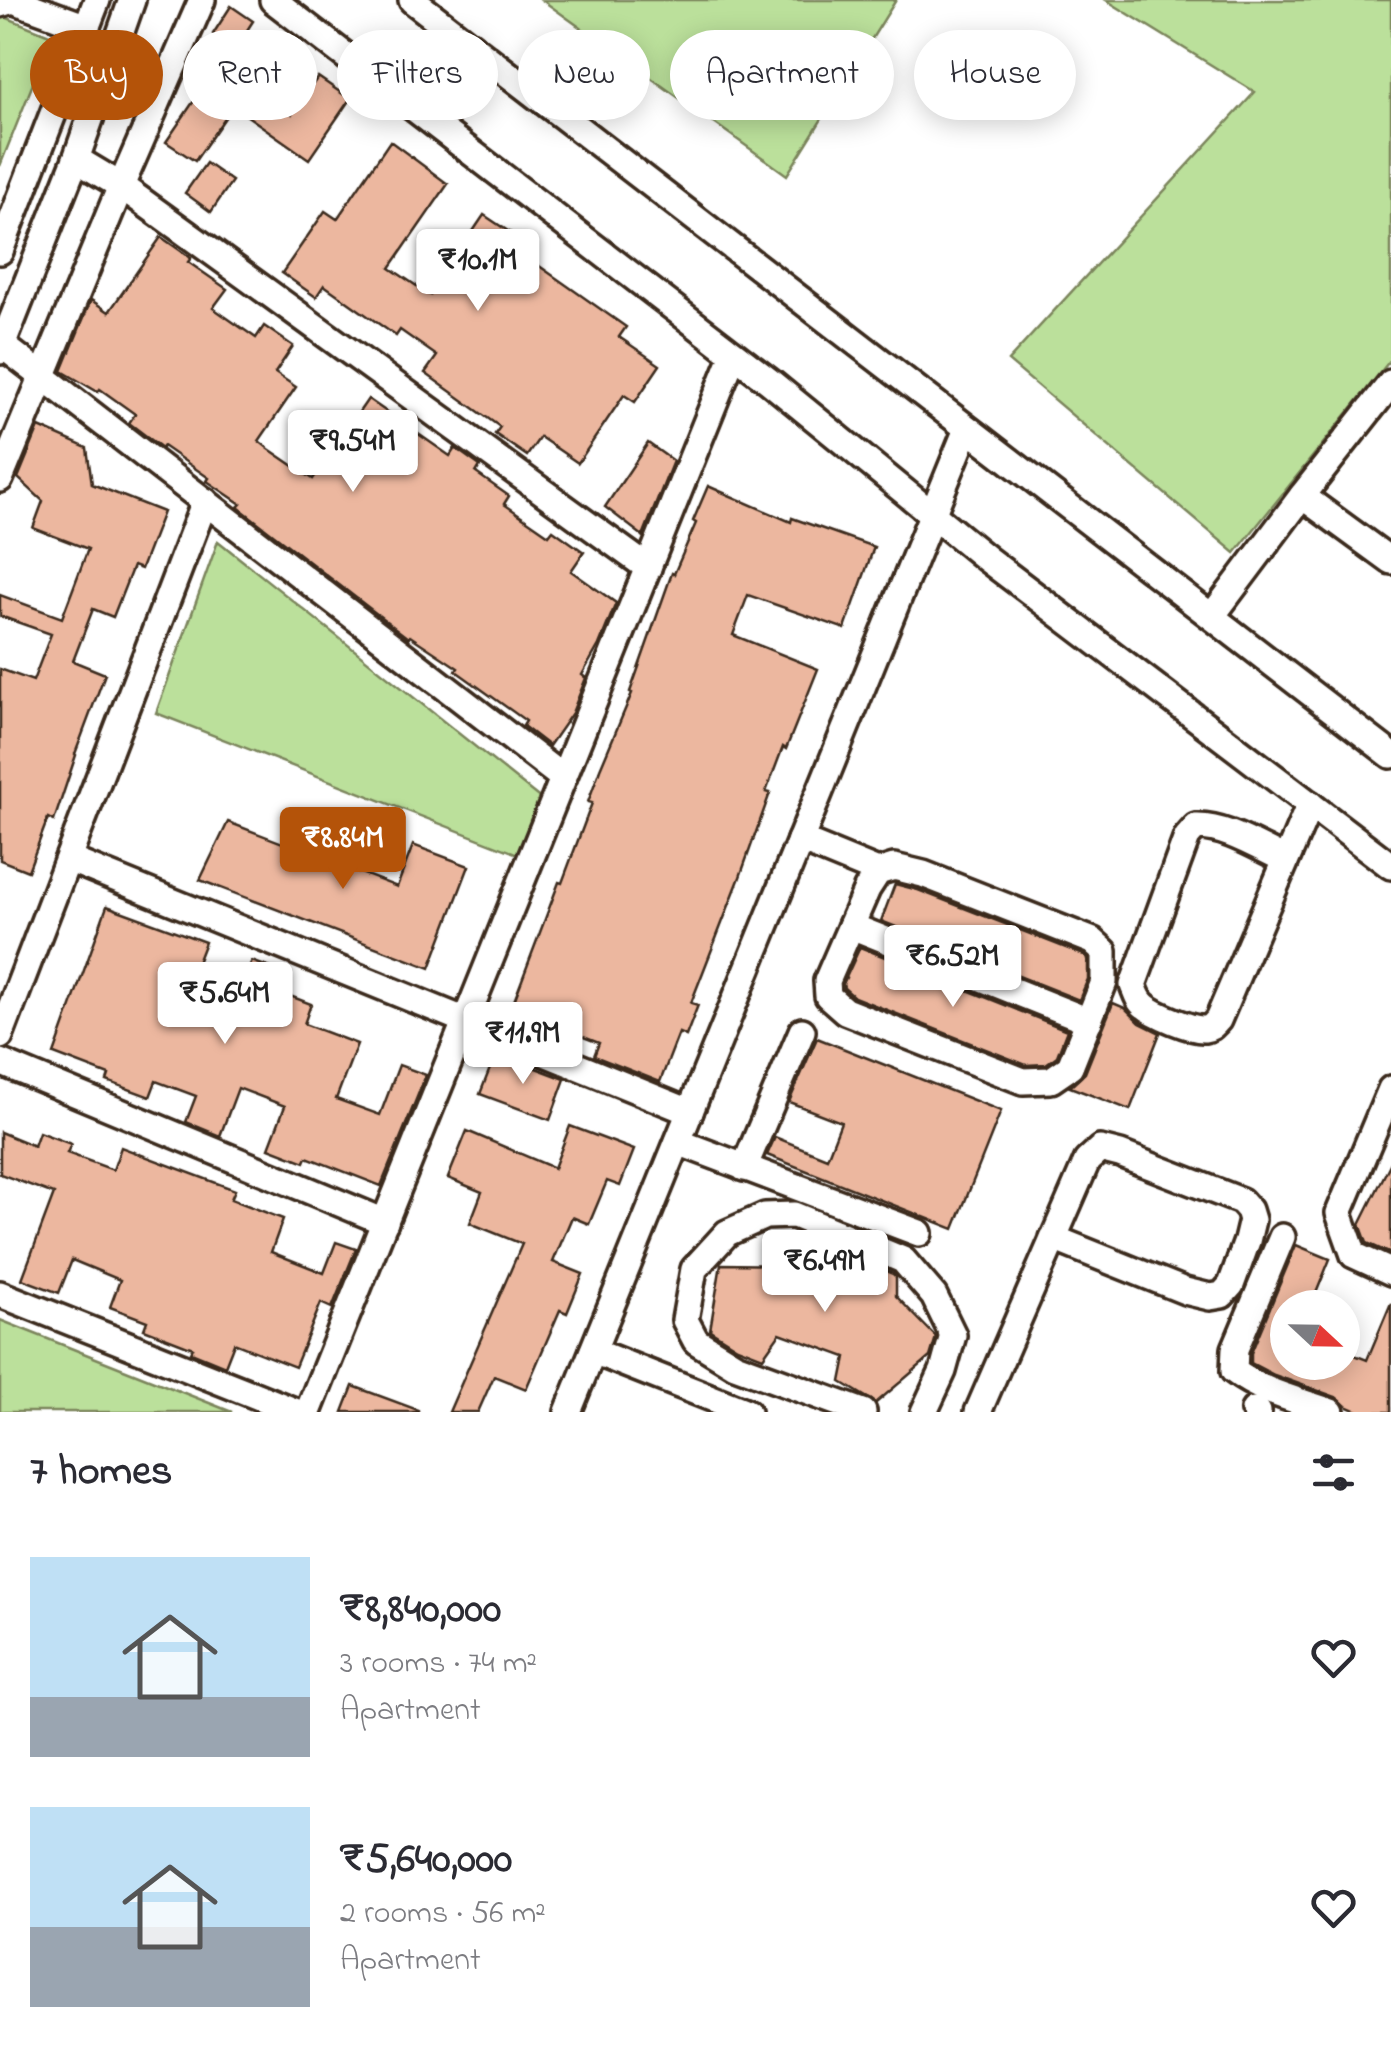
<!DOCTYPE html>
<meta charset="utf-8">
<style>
body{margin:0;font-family:"Indie Flower",sans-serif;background:#f7f7f7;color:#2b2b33;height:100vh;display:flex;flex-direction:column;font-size:38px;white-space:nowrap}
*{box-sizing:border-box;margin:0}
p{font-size:32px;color:#7c7c81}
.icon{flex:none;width:55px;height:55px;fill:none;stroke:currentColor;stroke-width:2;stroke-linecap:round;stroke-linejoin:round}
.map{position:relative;height:1412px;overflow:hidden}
.sheet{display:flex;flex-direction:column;background:#fff;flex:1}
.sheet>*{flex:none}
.guide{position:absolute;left:30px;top:30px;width:1332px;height:90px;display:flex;gap:20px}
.needle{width:65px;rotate:112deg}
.tools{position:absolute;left:1270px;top:1290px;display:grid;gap:20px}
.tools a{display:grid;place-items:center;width:90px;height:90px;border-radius:50%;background:#fff;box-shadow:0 5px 25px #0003;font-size:50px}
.price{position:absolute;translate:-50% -85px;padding:0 22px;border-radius:10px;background:#fff;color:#222;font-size:32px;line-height:65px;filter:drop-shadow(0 2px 5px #0008)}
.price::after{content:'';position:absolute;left:50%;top:60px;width:30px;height:22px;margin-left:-15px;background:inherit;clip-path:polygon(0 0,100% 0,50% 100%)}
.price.selected{background:#b45309;color:#fff}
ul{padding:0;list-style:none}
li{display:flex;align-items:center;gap:30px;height:250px;padding:0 30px}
li span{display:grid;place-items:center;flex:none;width:280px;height:200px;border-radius:0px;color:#555}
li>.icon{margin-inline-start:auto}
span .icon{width:120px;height:120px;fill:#fffc;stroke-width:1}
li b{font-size:42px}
h2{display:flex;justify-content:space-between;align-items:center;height:120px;padding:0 30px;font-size:42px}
.pill{padding:0 35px;border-radius:45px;background:#fff;box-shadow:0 5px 25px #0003;font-size:35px;line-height:90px}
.pill.selected{background:#b45309;color:#fff}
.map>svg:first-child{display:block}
.green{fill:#bbe09b;stroke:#7b855c;stroke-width:2.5}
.building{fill:#ecb79f;stroke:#3b2a1e;stroke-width:2.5}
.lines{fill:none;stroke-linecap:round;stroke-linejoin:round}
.minor-casing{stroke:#3b2a1e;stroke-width:32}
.minor{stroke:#fff;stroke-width:25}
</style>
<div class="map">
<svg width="1391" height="1412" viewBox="0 0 1391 1412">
<rect width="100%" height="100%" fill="#fff"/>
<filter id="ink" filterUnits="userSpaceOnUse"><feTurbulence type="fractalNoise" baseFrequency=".01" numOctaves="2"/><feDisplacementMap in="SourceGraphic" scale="20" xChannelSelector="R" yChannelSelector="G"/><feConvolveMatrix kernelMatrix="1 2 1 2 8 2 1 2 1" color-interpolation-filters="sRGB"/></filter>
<g filter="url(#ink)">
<g class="green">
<path d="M542,0h354l-109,175z"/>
<path d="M1106,0h285v359l-156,194 -227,-192 247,-269z"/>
<path d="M0,15l52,21 -52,130z"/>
<path d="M218,541l324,259 -19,56 -367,-143z"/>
<path d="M0,1320l232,92h-232z"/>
</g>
<g class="building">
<path d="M231,6l22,15 -18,28 -22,-15z"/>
<path d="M223,67l69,47 26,-37 32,22 -41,60 -76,-53 -38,55 -29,-19 34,-50 4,3z"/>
<path d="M390,141l58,43 -58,84 40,27 54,-80 30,20 -6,9 118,83 -7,10 41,28 -25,37 -11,-7 -46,68 -38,-26 -13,19 -32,-22 5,-7 -75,-54 12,-17 -37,-26 -4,6 -72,-51 -8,12 -34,-24 43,-62 12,8z"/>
<path d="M206,163l26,18 -21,31 -26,-19z"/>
<path d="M161,237l30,21 -3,4 39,27 -14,19 43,30 8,-12 29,20 -18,27 21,14 -37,54 10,8 44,30 55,-80 82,57 5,-8 25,18 -4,7 33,23 -5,8 45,31 4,-5 31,22 -13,19 45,32 -17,42 -17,30 4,3 -14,35 -23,33 -26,-20 3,-5 -70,-50 2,-3 -48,-32 -2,2 -170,-131 3,-3 -34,-23 2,-3 -46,-32 -1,2 -33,-25 6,-9 -35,-25 -2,3 -36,-21 29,-71 18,12z"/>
<path d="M39,427l48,21 5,36 71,28 -22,57 -8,-3 -20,51 -20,-8 -20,52 32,13 -30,80 1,1 -22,66 -6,-3 -20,53 -28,-11v-191l33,12 18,-47 -51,-18v-21l62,23 26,-69 -55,-21 10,-27 -25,-23z"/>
<path d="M648,443l25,18 -30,75 -38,-29z"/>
<path d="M708,486l83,36 1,-4 82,29 -29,82 -97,-34 -15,40 85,34 -32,80 -3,-2 -17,45 4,1 -30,84 -49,126 7,2 -12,31 -7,-3 -19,49 -66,-26 5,-13 -88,-34 48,-127 3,1 30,-80 -4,-1 12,-33 32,-76 -2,-1 42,-119 2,1 22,-51 -3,-2z"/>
<path d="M228,822l169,65 16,-42 56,21 -39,102 -230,-88z"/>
<path d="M895,884l23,6 166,65 4,3v21l-9,21 -198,-79z"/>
<path d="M107,906l98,36 -12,31 47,18 12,-30 24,9 -7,18 42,16 -7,20 53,20 -21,55 44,16 19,-50 27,10 -45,111 -74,-29 -2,5 -36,-14 16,-42 -47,-18 -18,48 -34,-14 10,-26 -40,-15 -6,16 -43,-16 2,-6 -55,-21z"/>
<path d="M860,947l207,83 -10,26 -11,8 -20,1 -172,-68 -10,-9 -1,-4z"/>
<path d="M1113,1003l12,5 15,15 20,10 -30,77 -60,-23 15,-14z"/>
<path d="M817,1038l184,73 -47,118 -187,-74 8,-18 52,21 14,-36 -52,-20z"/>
<path d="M496,1053l69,26 -15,41 -70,-26z"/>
<path d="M570,1126l64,24 -14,36 -13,-5 -18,43 -17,-7 -19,45 30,12 -16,39 -7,-3 -34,79 -32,-13 -16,36h-29l73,-168 -52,-21 12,-31 -34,-14 19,-47 87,37z"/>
<path d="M0,1132l34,14 5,-14 32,12 -4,9 46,17 8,-23 114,43 -4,9 52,20 -12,33 53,21 12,-31 20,7 -24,59 -11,-5 -26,64 -61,-24 -9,23 -34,-14 2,-4 -49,-19 3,-8 -37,-14 10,-27 -48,-20 -13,33 -37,-14 32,-85 -54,-20z"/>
<path d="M1391,1162v92l-24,-11 -7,-19z"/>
<path d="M810,1239l83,35 3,3v19l40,41 -6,20 -54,46 -35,-21 5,-25 -66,-24 -17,24 -26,-10 -27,-17 11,-66 67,1z"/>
<path d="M1296,1245l34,14 -20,49h-22v54h54v-12l25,10 24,-57v109h-31l-14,-6 -10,-9 -62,-22 -23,-12v-10z"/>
<path d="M353,1386l65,24v2h-75z"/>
</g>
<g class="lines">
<defs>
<g id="minor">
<path d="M273,0l496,381 218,178 404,307"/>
<path d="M412,0l979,755"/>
<path d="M0,4l13,-4 74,27"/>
<path d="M76,159l45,27 527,382"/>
<path d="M0,251l97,-251"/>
<path d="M2,345l561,433"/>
<path d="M0,351l76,-192 56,-159"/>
<path d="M0,479l121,-293 81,-186"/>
<path d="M1302,496l89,65"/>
<path d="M1212,616l90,-120 89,-113"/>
<path d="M800,840l78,32"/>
<path d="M68,859l622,253"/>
<path d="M1286,860c-27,-12 -60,-34 -90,-33l-9,10 -54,148c3,7 5,16 12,21 9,8 47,24 59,23 8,-1 9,-4 14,-9l92,-216"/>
<path d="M894,867l29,7 170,67 11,10v31l-34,85 -19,13 -28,1 -178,-70 -17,-15 -1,-15 40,-92 11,-17z"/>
<path d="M851,926l238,95"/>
<path d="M0,1036l205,-535"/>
<path d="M0,1062l385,160"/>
<path d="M1391,1089l-52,124 15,42 37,17"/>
<path d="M678,1142l241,91"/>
<path d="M744,1168l58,-137"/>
<path d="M1282,1237l-47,112 -1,22c27,21 64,29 97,41"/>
<path d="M0,1294l297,118"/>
<path d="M593,1351l154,61"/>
<path d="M1254,1410l4,2"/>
<path d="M308,1412l425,-1056"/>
<path d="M568,1412l399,-983"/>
<path d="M863,1412l-128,-47 -39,-24 -11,-21 9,-51 33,-36 38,-17 29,-1 109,45 31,36 19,39 -10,36 -19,41"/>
<path d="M978,1412l109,-251 13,-12 20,5 121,47 8,9 3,10 -5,21 -16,44 -9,10 -12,2 -25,-6 -132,-53"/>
</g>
</defs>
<use href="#minor" class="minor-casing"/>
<use href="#minor" class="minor"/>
</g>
</g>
</svg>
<div class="tools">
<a><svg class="needle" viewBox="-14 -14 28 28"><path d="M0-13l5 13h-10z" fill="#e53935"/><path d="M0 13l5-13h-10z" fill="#7c7c81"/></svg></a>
</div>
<b class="price" style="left:478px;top:314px">₹10.1M</b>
<b class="price" style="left:353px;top:495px">₹9.54M</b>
<b class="price selected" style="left:343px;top:892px">₹8.84M</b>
<b class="price" style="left:953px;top:1010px">₹6.52M</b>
<b class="price" style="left:225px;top:1047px">₹5.64M</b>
<b class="price" style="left:523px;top:1087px">₹11.9M</b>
<b class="price" style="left:825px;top:1315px">₹6.49M</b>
<div class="guide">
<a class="pill selected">Buy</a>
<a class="pill">Rent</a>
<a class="pill">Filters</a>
<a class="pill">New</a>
<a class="pill">Apartment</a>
<a class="pill">House</a>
</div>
</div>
<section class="sheet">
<h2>7 homes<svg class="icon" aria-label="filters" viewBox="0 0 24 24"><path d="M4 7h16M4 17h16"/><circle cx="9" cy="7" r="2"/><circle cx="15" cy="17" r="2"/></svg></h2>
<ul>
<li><span style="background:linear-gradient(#bfe0f5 70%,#9aa5b1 0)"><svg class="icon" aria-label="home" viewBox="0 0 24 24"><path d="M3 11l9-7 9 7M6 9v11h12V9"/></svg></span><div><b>₹8,840,000</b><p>3 rooms · 74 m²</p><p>Apartment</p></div><svg class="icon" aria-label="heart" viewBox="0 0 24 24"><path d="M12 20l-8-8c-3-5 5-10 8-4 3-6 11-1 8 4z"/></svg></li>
<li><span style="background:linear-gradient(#bfe0f5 60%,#9aa5b1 0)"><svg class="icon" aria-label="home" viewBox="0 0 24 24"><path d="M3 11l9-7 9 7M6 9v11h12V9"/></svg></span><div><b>₹5,640,000</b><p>2 rooms · 56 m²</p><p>Apartment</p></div><svg class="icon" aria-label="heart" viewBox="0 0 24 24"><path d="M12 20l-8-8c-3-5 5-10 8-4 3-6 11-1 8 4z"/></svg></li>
</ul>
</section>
